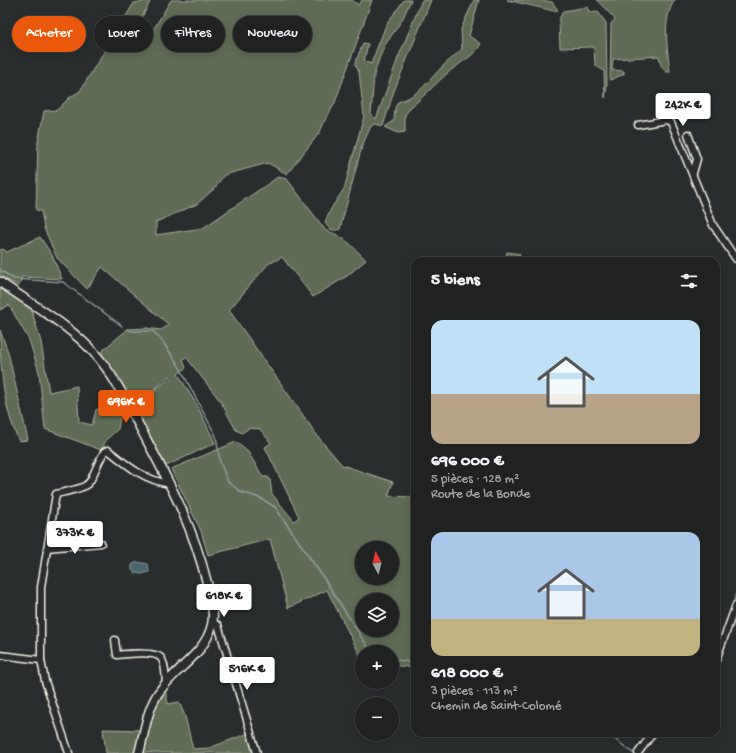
<!DOCTYPE html>
<html lang="fr">
<meta charset="utf-8">
<style>
body{margin:0;font-family:"Gochi Hand",sans-serif;background:#282a2a;color:#f1f3f6;height:100vh;display:flex;flex-direction:column;font-size:15px;white-space:nowrap}
*{box-sizing:border-box;margin:0}
p{font-size:13px;color:#a2a4a5}
.icon{flex:none;width:22px;height:22px;fill:none;stroke:currentColor;stroke-width:2;stroke-linecap:round;stroke-linejoin:round}
.map{position:relative;flex:1;overflow:hidden}
.panel{position:absolute;left:411px;top:257px;width:309px;height:480px;display:flex;flex-direction:column;background:#202222;border-radius:12px;box-shadow:0 2px 10px #0003,0 0 0 1px #3d3f40}
.panel>*{flex:none}
.top-card{position:absolute;left:12px;top:16px;width:339px;height:36px;display:flex;gap:8px}
.needle{width:26px;rotate:353deg}
.tools{position:absolute;left:355px;top:541px;display:grid;gap:8px}
.tools a{display:grid;place-items:center;width:44px;height:44px;border-radius:50%;background:#202222;box-shadow:0 2px 10px #0003,0 0 0 1px #3d3f40;font-size:20px}
.price{position:absolute;translate:-50% -34px;padding:0 9px;border-radius:4px;background:#fff;color:#222;font-size:13px;line-height:26px;filter:drop-shadow(0 1px 2px #0008)}
.price::after{content:'';position:absolute;left:50%;top:24px;width:12px;height:9px;margin-left:-6px;background:inherit;clip-path:polygon(0 0,100% 0,50% 100%)}
.price.active{background:#ea580c;color:#fff}
ul{padding:0;list-style:none}
li{display:grid;align-content:center;gap:8px;height:212px;padding:0 20px}
li span{display:grid;place-items:center;height:124px;border-radius:12px;color:#555}
li>.icon{margin-inline-start:auto}
span .icon{width:72px;height:72px;fill:#fffc;stroke-width:1}
li b{font-size:17px}
h2{display:flex;justify-content:space-between;align-items:center;height:48px;padding:0 20px;font-size:17px}
.chip{padding:0 14px;border-radius:18px;background:#202222;box-shadow:0 2px 10px #0003,0 0 0 1px #3d3f40;font-size:14px;line-height:36px}
.chip.active{background:#ea580c;color:#fff}
.map>svg:first-child{display:block}
.green{fill:#606c54;stroke:#aaae9e;fill-rule:evenodd}
.water{fill:#49666c;stroke:#8d9e9e}
.lines{fill:none;stroke-linecap:round;stroke-linejoin:round}
.stream{stroke:#8d9e9e;stroke-width:1.5}
.minor-casing{stroke:#f4f1e8;stroke-width:9}
.secondary-casing{stroke:#f4f1e8;stroke-width:11}
.minor{stroke:#2a2d2e;stroke-width:6}
.secondary{stroke:#2a2d2e;stroke-width:8}
</style>
<div class="map">
<svg width="736" height="753" viewBox="0 0 736 753">
<rect width="100%" height="100%" fill="#2a2d2e"/>
<filter id="ink" filterUnits="userSpaceOnUse"><feTurbulence type="fractalNoise" baseFrequency=".025" numOctaves="2"/><feDisplacementMap in="SourceGraphic" scale="8" xChannelSelector="R" yChannelSelector="G"/><feConvolveMatrix kernelMatrix="1 2 1 2 8 2 1 2 1" color-interpolation-filters="sRGB"/></filter>
<g filter="url(#ink)">
<g class="green">
<path d="M171,0h181l6,5 4,-5h10l-38,105 -9,15 -5,12 -33,42 -19,-11 -44,12 -9,13 -18,16 -41,18v13l47,-7 75,-51 9,2 39,52c18,4 27,16 40,29l-19,16 -34,21 -31,-40 -14,7 -39,46 90,128 23,27 51,17 -5,14 22,1 5,6v165l-23,-3v-13h-30v7l-35,-69 -39,18 -18,-69 -62,16 -7,-24 -30,-62 65,-27 12,10 15,25h5l2,3 2,14 22,27 5,-4 -34,-70 6,-4 -11,-14 -11,-1 -7,5 -6,-3 -15,-28 -35,-45 -3,2 3,9 -8,6 20,33 17,36 -49,23 -2,-1 -26,-51c5,-17 19,-26 33,-36l-2,-2 -34,31 -32,-49 -1,-5 2,-4 24,-20 19,-1 14,2 8,-5 -67,-58 -15,22 -30,-31 -13,-30 -3,-17 -5,-1 2,-68 6,-31 13,-1 12,-12 11,-7 54,-88 12,-2 4,1 -19,36 13,7zM362,548h30v30h-30zM362,600h30v30h-30z"/>
<path d="M404,0h7l-9,20 -17,25 -6,14 -5,16 -3,39 5,5 22,-61 24,-58h9l-37,91 -11,35 -8,-2 -4,2 -9,20 -22,83c-7,3 -12,0 -15,-7l7,-15 12,-18 20,-73 -5,-44 -4,-8 8,-21 5,1 -4,17 7,3 15,-39z"/>
<path d="M474,0h5l-10,36 12,8c-6,10 -13,14 -23,21 -17,12 -31,29 -47,42l-6,8v17l-7,1 -13,-6 9,-6 1,-13 3,-6c21,-6 30,-21 45,-36 6,-6 13,-11 19,-17l-1,-20z"/>
<path d="M507,0h32l13,2 6,8 -4,1z"/>
<path d="M597,0h78c-14,19 -7,50 -5,72h-4l-5,-7 -2,-9 -46,3 -1,11 12,1v3l-14,6 1,-56 4,-5z"/>
<path d="M588,7l1,5h9l8,11 1,62 -2,13 -1,-27 -9,-6 -1,-18 -34,1 -1,-28 4,-9z"/>
<path d="M40,237l12,18 10,24 -40,-2 -3,9 -19,-10v-26l3,-1 4,3z"/>
<path d="M507,252l13,2 -2,7h-13z"/>
<path d="M0,286l31,22 10,34 8,50 28,-6 2,36 13,3 4,-15 10,-5 14,13 -2,11 -11,10 -6,11 -56,-21 -6,-57 -10,-32 -20,-35 -9,5z"/>
<path d="M0,330l8,22 20,88 -9,1c-16,-33 -19,-74 -19,-111z"/>
<path d="M165,689l3,15 11,-2 6,14 8,33 16,-1 40,-15 5,20h-111l10,-45z"/>
<path d="M103,729l38,1 -5,23h-30z"/>
</g>
<path class="water" d="M137,562l11,2 1,8 -7,2 -7,-1 -3,-3v-5z"/>
<g class="lines">
<g class="stream">
<path d="M0,270l14,9 49,3 59,44"/>
<path d="M127,329l5,2h21l10,11 16,24 37,70 4,26 8,20 13,10 19,6 15,9 50,73 46,72"/>
<path d="M733,604l3,-10"/>
<path d="M392,659l23,4"/>
<path d="M607,733l26,20"/>
</g>
<defs>
<g id="minor">
<path d="M638,125l28,-5 5,2 42,103 23,34"/>
<path d="M688,134l9,25 -4,14"/>
<path d="M47,548l54,-5"/>
<path d="M212,623l6,2 39,128"/>
<path d="M115,640l2,15c9,-1 38,-4 44,3 5,6 4,18 5,25"/>
<path d="M0,655l41,5"/>
<path d="M716,660l20,-55"/>
<path d="M69,753l-24,-72 -4,-21v-73l15,-93c42,-9 29,-7 48,-42l4,-2c20,16 36,30 62,34"/>
<path d="M638,753l15,-20"/>
</g>
<path id="secondary" d="M0,282c32,23 70,43 96,73 20,23 33,52 47,78 27,51 50,93 64,150 3,13 8,28 5,42 -7,28 -33,41 -50,63 -15,18 -17,43 -23,65"/>
</defs>
<use href="#minor" class="minor-casing"/>
<use href="#secondary" class="secondary-casing"/>
<use href="#minor" class="minor"/>
<use href="#secondary" class="secondary"/>
</g>
</g>
</svg>
<div class="tools">
<a><svg class="needle" viewBox="-14 -14 28 28"><path d="M0-13l5 13h-10z" fill="#e53935"/><path d="M0 13l5-13h-10z" fill="#a2a4a5"/></svg></a>
<a><svg class="icon" aria-label="layers" viewBox="0 0 24 24"><path d="M12 4l9 5-9 5-9-5zM3 14l9 5 9-5"/></svg></a>
<a>+</a>
<a>−</a>
</div>
<b class="price" style="left:683px;top:127px">242K €</b>
<b class="price active" style="left:126px;top:424px">696K €</b>
<b class="price" style="left:75px;top:555px">373K €</b>
<b class="price" style="left:224px;top:618px">618K €</b>
<b class="price" style="left:247px;top:691px">516K €</b>
<div class="top-card">
<a class="chip active">Acheter</a>
<a class="chip">Louer</a>
<a class="chip">Filtres</a>
<a class="chip">Nouveau</a>
</div>
<section class="panel">
<h2>5 biens<svg class="icon" aria-label="filters" viewBox="0 0 24 24"><path d="M4 7h16M4 17h16"/><circle cx="9" cy="7" r="2"/><circle cx="15" cy="17" r="2"/></svg></h2>
<ul>
<li><span style="background:linear-gradient(#bfe0f5 60%,#b9a48a 0)"><svg class="icon" aria-label="home" viewBox="0 0 24 24"><path d="M3 11l9-7 9 7M6 9v11h12V9"/></svg></span><div><b>696 000 €</b><p>5 pièces · 128 m²</p><p>Route de la Bonde</p></div></li>
<li><span style="background:linear-gradient(#a9c7e8 70%,#c2b280 0)"><svg class="icon" aria-label="home" viewBox="0 0 24 24"><path d="M3 11l9-7 9 7M6 9v11h12V9"/></svg></span><div><b>618 000 €</b><p>3 pièces · 113 m²</p><p>Chemin de Saint-Colomé</p></div></li>
</ul>
</section>
</div>
